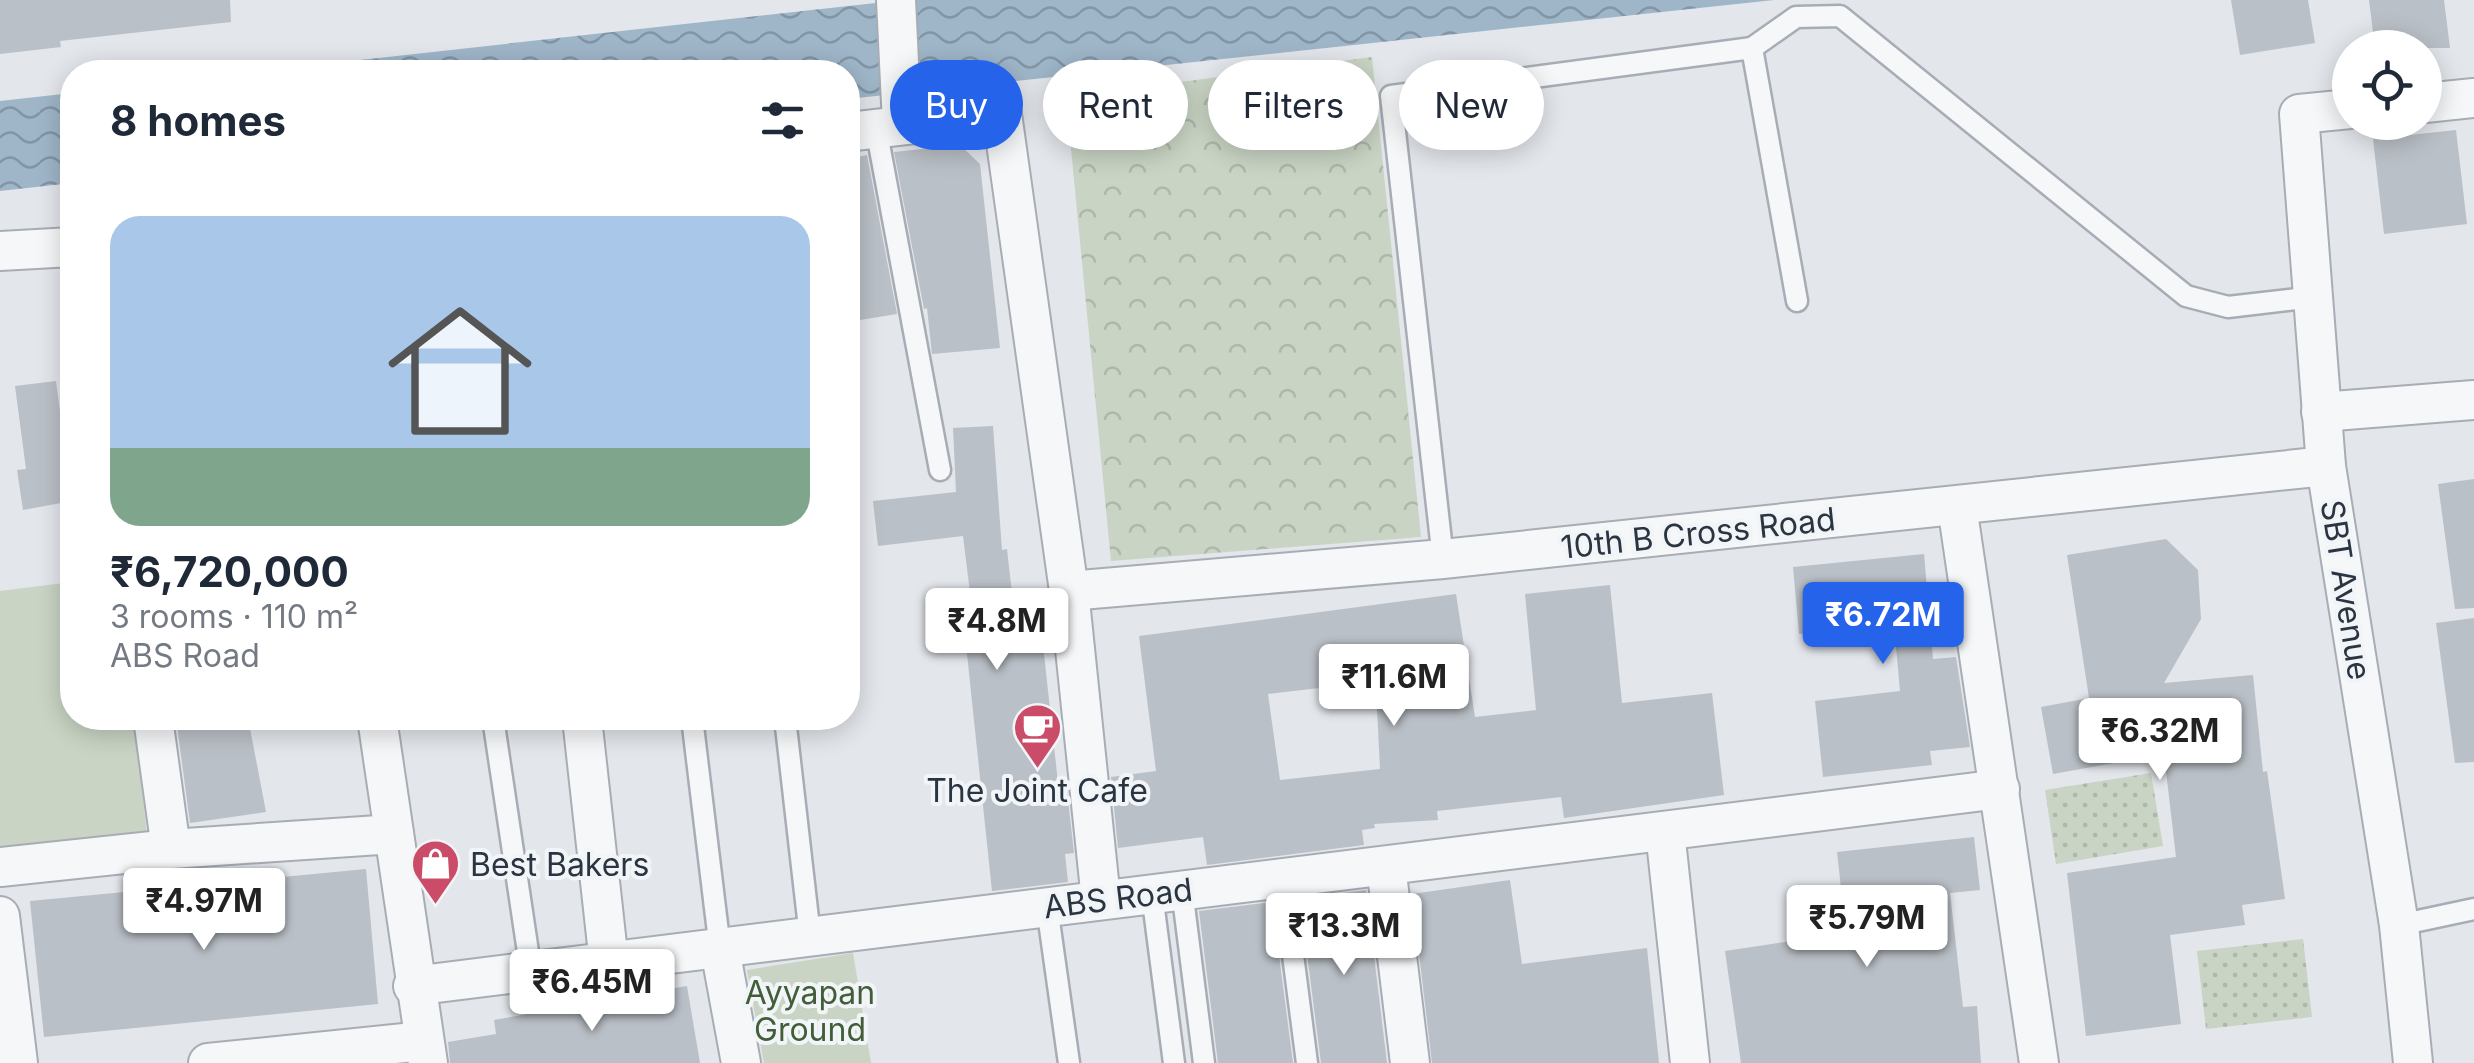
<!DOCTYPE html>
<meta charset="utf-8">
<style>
body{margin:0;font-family:Inter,sans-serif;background:#f2f2f3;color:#1f2937;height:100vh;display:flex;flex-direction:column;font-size:38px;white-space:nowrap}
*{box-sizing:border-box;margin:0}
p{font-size:32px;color:#747a83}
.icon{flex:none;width:55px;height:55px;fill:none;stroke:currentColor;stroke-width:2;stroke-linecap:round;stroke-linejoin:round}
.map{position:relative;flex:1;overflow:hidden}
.details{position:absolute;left:60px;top:60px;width:800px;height:670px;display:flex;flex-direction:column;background:#fff;border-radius:40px;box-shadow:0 5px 25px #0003}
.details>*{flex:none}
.banner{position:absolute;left:890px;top:60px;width:950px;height:90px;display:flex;gap:20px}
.tools{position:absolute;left:2332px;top:30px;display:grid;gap:20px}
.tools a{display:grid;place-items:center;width:110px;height:110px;border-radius:50%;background:#fff;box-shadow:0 5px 25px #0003;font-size:50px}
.price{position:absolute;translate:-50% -85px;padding:0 22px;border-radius:10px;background:#fff;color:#222;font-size:32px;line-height:65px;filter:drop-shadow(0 2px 5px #0008)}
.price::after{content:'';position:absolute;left:50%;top:60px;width:30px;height:22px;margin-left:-15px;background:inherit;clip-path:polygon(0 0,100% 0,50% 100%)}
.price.on{background:#2563eb;color:#fff}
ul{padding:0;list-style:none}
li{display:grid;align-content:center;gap:20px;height:530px;padding:0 50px}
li+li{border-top:2px solid #e0e1e3}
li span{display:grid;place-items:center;height:310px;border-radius:30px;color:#555}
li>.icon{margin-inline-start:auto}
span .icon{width:180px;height:180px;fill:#fffc;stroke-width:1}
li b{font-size:42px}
h2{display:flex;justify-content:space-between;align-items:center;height:120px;padding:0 50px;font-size:42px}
.pill{padding:0 35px;border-radius:45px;background:#fff;box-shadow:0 5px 25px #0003;font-size:35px;line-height:90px}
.pill.on{background:#2563eb;color:#fff}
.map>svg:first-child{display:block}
.grass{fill:url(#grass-dots)}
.forest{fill:url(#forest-crowns)}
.park{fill:#c9d4c4}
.water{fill:url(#water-waves)}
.building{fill:#bac0c7;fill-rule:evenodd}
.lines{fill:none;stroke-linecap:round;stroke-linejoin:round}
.lane-casing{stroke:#a8adb5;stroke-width:25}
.street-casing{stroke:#a8adb5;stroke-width:42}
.lane{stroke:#f5f7f9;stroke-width:20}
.street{stroke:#f5f7f9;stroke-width:38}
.labels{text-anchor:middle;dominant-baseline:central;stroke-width:8;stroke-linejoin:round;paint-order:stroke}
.street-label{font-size:32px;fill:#2b3542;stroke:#f2f5f8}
.poi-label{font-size:32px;fill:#2b3542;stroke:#f2f5f8}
.park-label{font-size:32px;fill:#425e39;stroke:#f2f5f8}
</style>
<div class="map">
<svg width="2474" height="1063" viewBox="0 0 2474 1063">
<defs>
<pattern id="grass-dots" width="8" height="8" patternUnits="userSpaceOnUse" patternTransform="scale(2.5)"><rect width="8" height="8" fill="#c9d4c4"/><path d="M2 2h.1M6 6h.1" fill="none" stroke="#adb7aa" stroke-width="1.8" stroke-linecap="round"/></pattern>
<pattern id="forest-crowns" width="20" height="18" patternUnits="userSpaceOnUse" patternTransform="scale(2.5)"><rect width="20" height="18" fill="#c9d4c4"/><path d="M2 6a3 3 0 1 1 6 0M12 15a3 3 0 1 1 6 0" fill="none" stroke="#adb7aa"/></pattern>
<pattern id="water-waves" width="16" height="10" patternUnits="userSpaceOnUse" patternTransform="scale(2.5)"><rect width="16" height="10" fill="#9fb6c9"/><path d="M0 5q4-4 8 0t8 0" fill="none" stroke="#8295a5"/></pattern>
</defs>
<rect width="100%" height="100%" fill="#e3e6eb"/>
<g class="grass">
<path d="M2151,773l12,73 -107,18 -11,-74z"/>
<path d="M2303,939l9,78 -106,12 -9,-78z"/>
</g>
<path class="forest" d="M1372,57l49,480 -310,24 -45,-464z"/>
<g class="park">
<path d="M72,582v136h62l13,116 -147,17v-260z"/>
<path d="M853,953l18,110h-107l-17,-93z"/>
</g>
<g class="water">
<path d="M903,0h871l-926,99v-27h-597z"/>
<path d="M72,93v90l-72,8v-90z"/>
</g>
<g class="building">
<path d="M0,0h230l1,22 -171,19 1,6 -61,7z"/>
<path d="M2231,0h77l7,43 -75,12z"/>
<path d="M2369,0h75l6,48h-75z"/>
<path d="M2456,130l11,94 -83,10 -11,-95z"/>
<path d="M960,145l20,19 20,184 -68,6 -5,-46 -3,1 -30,-157z"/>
<path d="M867,155l30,159 -49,8v-163z"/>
<path d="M56,381l11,84 5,-1v37l-49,9 -6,-40 9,-1 -11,-83z"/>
<path d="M993,426l9,124 5,-1 9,80 25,-3 17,157 8,-1 8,71 -9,1 3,28 -76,9 -27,-256 10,-2 -12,-97 -85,10 -5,-45 83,-9 -3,-64z"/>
<path d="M2474,479v129l-19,1 -17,-125z"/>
<path d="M2166,539l32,31 3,49 -37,64 89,-8 10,97 4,-1 18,128 -43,6 3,20 -75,10 11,89 -95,12 -19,-163 109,-16 -12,-103 -111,20 -12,-67 48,-9 -22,-143z"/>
<path d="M1924,554l9,105 23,-2 14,90 -40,4 2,14 -109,12 -8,-76 85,-10 -6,-66 -95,9 -6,-67z"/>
<path d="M1610,585l12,118 90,-10 12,102 -160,23 -3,-21 -124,14 1,9 -64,4 1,4 -13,2 2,15 -157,20 -4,-28 -85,11 -7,-71 45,-6 -17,-135 317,-42 19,123 61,-7 -11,-116zM1362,683v6l14,-1 4,81 -100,11 -12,-86z"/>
<path d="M2474,618v144l-19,1 -19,-140z"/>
<path d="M176,718h72l18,94 -76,11z"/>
<path d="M1974,837l6,53 -30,3 13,114 14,-1 4,57h-240l-16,-112 121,-18 -9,-81z"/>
<path d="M366,869l12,135 -334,33 -14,-136z"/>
<path d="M1510,880l12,84 125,-16 12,115h-227l-20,-169z"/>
<path d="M1366,890l21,173h-66l-21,-164z"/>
<path d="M1272,902l21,161h-75l-19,-152z"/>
<path d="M687,986l13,77h-250l-2,-21 48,-8 -2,-14z"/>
</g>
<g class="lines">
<defs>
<g id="lane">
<path d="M1752,48l44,-31 44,-1 346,280 42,11 86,-10"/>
<path d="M876,128l64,342"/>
<path d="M1443,559l-52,-463 361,-48 45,253"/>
<path d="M493,718l38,254"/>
<path d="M692,718l28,231"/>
<path d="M785,718l25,218"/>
<path d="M1283,878l24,185"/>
<path d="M1182,890l22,173"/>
<path d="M1152,894l22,169"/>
<path d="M1047,907l22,156"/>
<path d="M2399,925l75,-16"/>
</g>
<g id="street">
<path d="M896,0l6,124"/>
<path d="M2425,103l49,-5"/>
<path d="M2350,109l-51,5 27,352 73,459 14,138"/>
<path d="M848,132l154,-18 67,477 32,309"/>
<path d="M0,251l72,-4"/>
<path d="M2321,412l153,-12"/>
<path d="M1957,506l82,557"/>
<path d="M1069,591l374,-32 883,-93"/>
<path d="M153,718l18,131"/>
<path d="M377,718l51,345"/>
<path d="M582,718l27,245"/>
<path d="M1665,831l25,232"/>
<path d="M1386,866l24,197"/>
<path d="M0,867l171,-18 223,-15"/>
<path d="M0,916l18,147"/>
<path d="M720,949l21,114"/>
<path d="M413,986l1587,-197"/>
<path d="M208,1063l216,-22"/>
</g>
</defs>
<use href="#lane" class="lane-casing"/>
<use href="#street" class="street-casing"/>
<use href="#lane" class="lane"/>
<use href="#street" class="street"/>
</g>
<defs>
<symbol id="cafe-pin" viewBox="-11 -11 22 30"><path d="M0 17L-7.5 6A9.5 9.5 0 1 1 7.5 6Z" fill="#cb4c68" stroke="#f2f5f8"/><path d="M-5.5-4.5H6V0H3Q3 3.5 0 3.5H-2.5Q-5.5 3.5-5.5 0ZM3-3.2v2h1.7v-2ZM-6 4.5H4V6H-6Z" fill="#fff"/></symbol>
<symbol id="shop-pin" viewBox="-11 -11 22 30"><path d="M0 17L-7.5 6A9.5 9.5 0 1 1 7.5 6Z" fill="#cb4c68" stroke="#f2f5f8"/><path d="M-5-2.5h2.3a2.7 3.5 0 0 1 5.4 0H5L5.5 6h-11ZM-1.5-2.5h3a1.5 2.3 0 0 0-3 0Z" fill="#fff"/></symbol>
</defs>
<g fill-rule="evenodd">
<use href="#cafe-pin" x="1010" y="700" width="55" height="75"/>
<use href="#shop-pin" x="408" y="836" width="55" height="75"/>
</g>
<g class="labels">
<g class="street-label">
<text transform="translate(1698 533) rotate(-6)">10th B Cross Road</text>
<text transform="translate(2346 590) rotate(81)">SBT Avenue</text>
<text transform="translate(1118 898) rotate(-7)">ABS Road</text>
</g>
<g class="poi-label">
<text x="1037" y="790">The Joint Cafe</text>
<text x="470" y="864" text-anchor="start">Best Bakers</text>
</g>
<g class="park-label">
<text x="810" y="992">Ayyapan<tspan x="810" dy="37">Ground</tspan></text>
</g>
</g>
</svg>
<div class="tools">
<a><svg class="icon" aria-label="locate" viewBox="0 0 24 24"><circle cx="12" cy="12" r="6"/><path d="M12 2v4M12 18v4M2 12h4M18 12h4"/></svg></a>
</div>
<b class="price on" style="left:1883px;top:667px">₹6.72M</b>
<b class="price" style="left:997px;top:673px">₹4.8M</b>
<b class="price" style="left:1394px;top:729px">₹11.6M</b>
<b class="price" style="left:2160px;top:783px">₹6.32M</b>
<b class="price" style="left:204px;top:953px">₹4.97M</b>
<b class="price" style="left:1867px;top:970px">₹5.79M</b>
<b class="price" style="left:1344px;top:978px">₹13.3M</b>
<b class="price" style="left:592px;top:1034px">₹6.45M</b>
<div class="banner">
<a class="pill on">Buy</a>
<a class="pill">Rent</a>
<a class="pill">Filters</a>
<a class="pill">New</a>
</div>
<section class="details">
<h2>8 homes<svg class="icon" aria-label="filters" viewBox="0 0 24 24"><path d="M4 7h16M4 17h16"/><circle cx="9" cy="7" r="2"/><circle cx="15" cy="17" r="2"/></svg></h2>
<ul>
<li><span style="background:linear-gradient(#a9c7e8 75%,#7fa58c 0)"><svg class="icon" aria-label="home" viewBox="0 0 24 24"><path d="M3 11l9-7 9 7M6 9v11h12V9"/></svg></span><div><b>₹6,720,000</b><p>3 rooms · 110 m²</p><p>ABS Road</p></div></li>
</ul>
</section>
</div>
